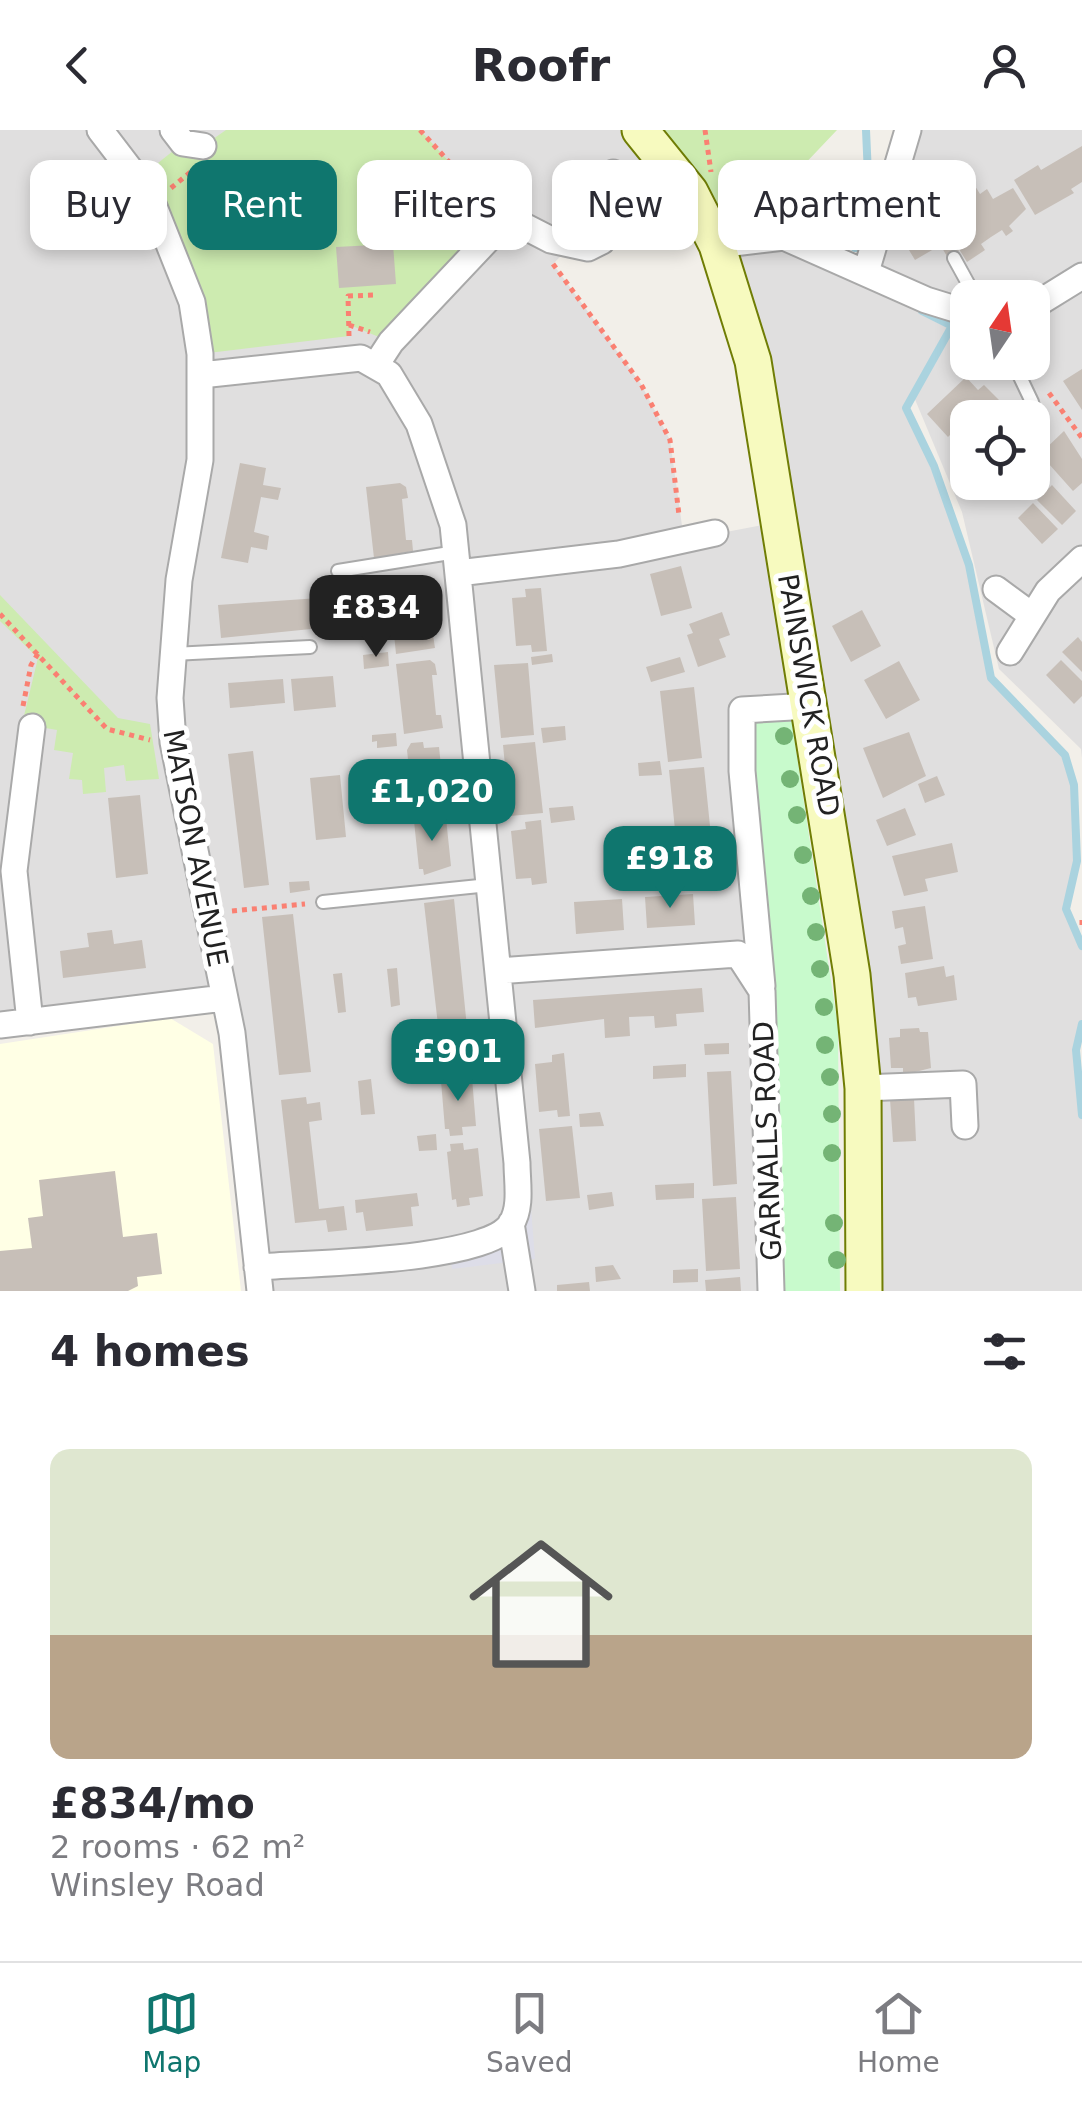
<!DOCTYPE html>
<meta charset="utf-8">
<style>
:root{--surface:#fff;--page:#f2f2f3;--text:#2b2b33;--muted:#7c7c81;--line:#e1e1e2;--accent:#0f766e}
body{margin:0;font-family:"DejaVu Sans",sans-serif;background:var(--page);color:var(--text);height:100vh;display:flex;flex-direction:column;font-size:38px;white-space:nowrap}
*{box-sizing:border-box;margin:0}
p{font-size:32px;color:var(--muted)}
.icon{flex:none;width:55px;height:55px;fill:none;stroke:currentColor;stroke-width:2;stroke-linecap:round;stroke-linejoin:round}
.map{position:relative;height:1161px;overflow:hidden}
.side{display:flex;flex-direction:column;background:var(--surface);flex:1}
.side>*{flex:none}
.hud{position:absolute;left:30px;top:30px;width:1022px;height:90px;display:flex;gap:20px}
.needle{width:65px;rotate:13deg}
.tools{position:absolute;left:950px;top:150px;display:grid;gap:20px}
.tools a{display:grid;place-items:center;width:100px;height:100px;border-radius:20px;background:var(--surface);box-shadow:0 5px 15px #0003;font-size:50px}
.price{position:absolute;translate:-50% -85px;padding:0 22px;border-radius:20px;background:var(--accent);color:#fff;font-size:32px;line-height:65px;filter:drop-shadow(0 2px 5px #0008)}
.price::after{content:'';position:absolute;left:50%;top:60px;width:30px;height:22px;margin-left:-15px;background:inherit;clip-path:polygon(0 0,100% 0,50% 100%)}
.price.current{background:#222;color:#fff}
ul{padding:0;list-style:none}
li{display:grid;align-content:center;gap:20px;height:530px;padding:0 50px}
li+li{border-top:2px solid var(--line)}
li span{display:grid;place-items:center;height:310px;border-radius:20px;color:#555}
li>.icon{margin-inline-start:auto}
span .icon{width:180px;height:180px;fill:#fffc;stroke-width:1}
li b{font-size:42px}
h2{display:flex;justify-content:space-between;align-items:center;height:120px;padding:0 50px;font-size:42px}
.pill{padding:0 35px;border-radius:20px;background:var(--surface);box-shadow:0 5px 15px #0003;font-size:35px;line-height:90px}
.pill.current{background:var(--accent);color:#fff}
header{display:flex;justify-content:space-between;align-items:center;height:130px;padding:0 50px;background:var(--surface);font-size:45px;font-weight:800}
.menu{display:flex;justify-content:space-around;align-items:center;height:140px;border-top:2px solid var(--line);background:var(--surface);font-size:28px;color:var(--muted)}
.menu a{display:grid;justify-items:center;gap:5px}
.menu .current{color:var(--accent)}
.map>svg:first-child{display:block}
</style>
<header><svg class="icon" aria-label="back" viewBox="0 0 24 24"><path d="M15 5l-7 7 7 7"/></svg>Roofr<svg class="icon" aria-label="person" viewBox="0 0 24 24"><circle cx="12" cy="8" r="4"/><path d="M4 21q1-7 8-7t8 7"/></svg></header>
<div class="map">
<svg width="1082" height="1161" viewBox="0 0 1082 1161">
<rect width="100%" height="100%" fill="#f2efe9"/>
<path fill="#e0dfdf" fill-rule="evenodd" d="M0,0H640L661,23L553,134L641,254L670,310L684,410L778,392L717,115L766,107L863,140L913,0H1082V628L1081,619L999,539L962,382L914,267L907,278L969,435L991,547L1065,625L1074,655L1077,731L1066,778L1082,816V894L1076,920L1082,985V1161H863L858,898L810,576L743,580L771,1161H260L224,869L0,895ZM968,168H1032V232H968ZM968,288H1032V352H968Z"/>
<path fill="#ffffe5" d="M170,888L213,914L241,1161H0V914Z"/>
<path fill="#cdebb0" d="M226,0H420L487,73L508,88L391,212L350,195L349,206L200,224L138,49L183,13L203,16Z
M623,0H837L799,40L784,107L734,115Z
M0,465L118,588L150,594L159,649L126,651L124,635L104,638L106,662L83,664L82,650L69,649L73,623L54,620L57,600L22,594L38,528L0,491Z"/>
<path fill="#c8facc" d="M742,580H790L838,897L840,1161H771Z"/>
<path fill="#dddde8" d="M531,1078L535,1129L452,1139L451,1132L494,1122L508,1107L520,1079Z"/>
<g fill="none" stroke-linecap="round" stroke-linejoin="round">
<path stroke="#aad3df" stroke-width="8" d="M855,118L868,45L866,0
M922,181L952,196L906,278L934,336L969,435L991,548L1065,625L1074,655L1077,731L1066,779L1082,816
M1082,894L1076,920L1082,985"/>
</g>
<path fill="#c7bfb8" d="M1082,16V52L1071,59L1074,63L1035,85L1014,50L1038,35L1041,40Z
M972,51L980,64L987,59L993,69L1013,58L1026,79L1009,96L1013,101L1006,106L1002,100L991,107L981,114L985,120L967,132L954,111L962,106L946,79L965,66L960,59Z
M829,61L841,66L837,75L848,80L843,92L831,87L828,94L805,79L812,63L825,69Z
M916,78L939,116L915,130L892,92Z
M946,100L959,121L948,128L935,106Z
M393,114L396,154L339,158L336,117Z
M1082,239V280L1063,251Z
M966,247L978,260L984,255L1000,271L982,288H968V301L963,306L956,299L948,307L927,284Z
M1064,301L1082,329V353L1073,361L1040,324Z
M240,333L266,338L263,355L281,358L278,370L261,367L254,402L269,406L267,420L251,417L248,433L221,428Z
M400,353L406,357L408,368L402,369L406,410H412L413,421L374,428L366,357Z
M1052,355L1076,381L1062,395L1037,370Z
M1033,373L1058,399L1042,414L1018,388Z
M681,436L692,478L661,486L650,444Z
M422,450L428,453L429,465L423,466L428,506L433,505L435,518L396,524L389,454Z
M541,458L547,521L532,522L531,515L516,516L512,468L526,467L525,459Z
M319,468L321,498L221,508L218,475Z
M862,480L881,516L851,532L832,496Z
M722,482L730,505L719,509L726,527L698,537L687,505L693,503L689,494Z
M1078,507L1082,512V542L1062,522Z
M388,522L389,536L364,539L363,525Z
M552,524L553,532L532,535L531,527Z
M680,527L685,542L651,552L646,537Z
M430,530L435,534L437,545H432L436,585H441L443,598L404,604L396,534Z
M1061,530L1082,551V566L1074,574L1046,545Z
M899,531L920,570L886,589L864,550Z
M528,533L534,605L501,608L494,535Z
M333,546L336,577L294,581L291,549Z
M283,549L285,573L230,578L228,553Z
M694,557L702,628L668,632L660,561Z
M565,596L566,610L543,613L541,598Z
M909,602L926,646L883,668L863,618Z
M396,603L397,616L377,618V611L372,612V605Z
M423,612L424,618L439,617L444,665L417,674L416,668H412L407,620L411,613Z
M535,612L543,683L510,686L503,615Z
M253,621L269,755L244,758L228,624Z
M660,631L662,645L639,646L638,633Z
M704,637L711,706L676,710L669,640Z
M340,645L346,707L316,710L310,648Z
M937,646L945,665L925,673L918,654Z
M140,665L148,744L116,748L108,668Z
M573,676L575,690L551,693L549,678Z
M905,678L916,705L887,716L876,690Z
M430,683L431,689L446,688L451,736L424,745L423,739H419L414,691L419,690L418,684Z
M541,690L547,753L532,755L531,748L516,749L511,701L526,699L525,692Z
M952,713L958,742L925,749L928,761L904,766L892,726Z
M309,751L310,760L290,763L289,752Z
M693,764L695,795L647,798L645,767Z
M454,769L470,927L442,930L424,773Z
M622,769L624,800L576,804L574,772Z
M925,776L933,829L901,834L898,816L906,814L903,797L895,799L892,781Z
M293,784L311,942L279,945L262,787Z
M112,800L114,814L142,810L146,838L63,848L60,821L89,817L87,803Z
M944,836L946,847L954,845L957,870L918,876L916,867L908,868L905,843Z
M397,838L400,875L391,877L387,839Z
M342,843L346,882L338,883L333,844Z
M702,858L704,882L676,884L677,896L655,898L654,886L629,887L630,906L605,908L604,889L535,898L533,870Z
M919,898L920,902H928L931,938L903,945V938H891L889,908L900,907V899Z
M729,913V924L705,925L704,914Z
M564,923L570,986L558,987L557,980L539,982L535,934L552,932V925Z
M686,934V947L653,949V936Z
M731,941L737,1054L713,1056L707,942Z
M458,942V949L472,948L476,996L462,997L463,1005L450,1006L449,999H445L441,951H445V943Z
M371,949L375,984L361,985L358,951Z
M306,967L307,974L320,972L322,990L309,992L319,1079L344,1076L347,1100L328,1102L326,1090L295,1093L281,970Z
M914,968L916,1011L893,1012L890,969Z
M600,982L604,996L580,997L579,984Z
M572,996L580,1068L546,1071L539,999Z
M436,1004L437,1020L419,1021L417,1006Z
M463,1013L464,1020L478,1018L483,1066L469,1068L470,1075L457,1077L456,1069L452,1070L447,1022L451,1021L450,1014Z
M115,1041L123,1107L157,1103L162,1144L137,1147L138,1156L128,1161H0V1121L32,1118L28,1088L43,1086L39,1050Z
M694,1053V1068L656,1070L655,1055Z
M612,1062L614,1076L589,1080L587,1065Z
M417,1063L419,1076L411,1077L413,1096L366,1101L363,1082L356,1083L355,1070Z
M736,1067L740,1139L706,1141L702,1069Z
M613,1135L621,1149L596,1152L595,1137Z
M698,1139V1152L673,1153V1140Z
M740,1147L741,1161H706L705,1150Z
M589,1152L590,1161H557V1155Z"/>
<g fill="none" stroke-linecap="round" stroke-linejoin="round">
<defs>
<path id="lane" d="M954,128L976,168
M1013,232L1032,272L1040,302
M338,441L456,422
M173,524L310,517
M323,772L489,755"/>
<path id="street" d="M100,0L149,64L192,172L200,224V330L179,450L170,568L173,612L232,903L260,1161
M173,0L183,13L203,16
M508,88L551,110L588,118L602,111L624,73L613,43
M717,115L784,107L926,170L968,183
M866,142L908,0
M1032,177L1082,146
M376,235L391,212L508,88L487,73
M201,245L361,228L389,244L419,294L453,395L517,1033C517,1052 522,1077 511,1094C486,1132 307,1133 257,1137
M458,443L619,424L715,403
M996,459L1030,484
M1010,522L1048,461L1082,429
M498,841L738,824L762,861L771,1161
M762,856L742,641V580L810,576
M30,892L14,741L32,597
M0,895L224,868
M863,958L963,954L965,996
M511,1093L522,1161"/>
<path id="secondary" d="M640,0L690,62L717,115L753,231L852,845L863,958L864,1161"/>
</defs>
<use href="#lane" stroke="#a9a9a9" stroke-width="16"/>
<use href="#street" stroke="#a9a9a9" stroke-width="29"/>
<use href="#secondary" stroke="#707d05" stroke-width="39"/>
<path stroke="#fa8072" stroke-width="5" stroke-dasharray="5 5" stroke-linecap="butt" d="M420,0L471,56
M705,0L711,42
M171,58L193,40
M553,134L641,254L670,310L679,385
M349,195L370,202
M349,206L348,166L376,165
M1049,263L1082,308
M0,484L107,599L150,610
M23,576L31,535L39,522
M232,781L305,774
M1082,790V799"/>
<use href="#lane" stroke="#fff" stroke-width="12"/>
<use href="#street" stroke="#fff" stroke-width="25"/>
<use href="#secondary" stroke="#f7fabf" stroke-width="35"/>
</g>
<g fill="#74b475">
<circle cx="784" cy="606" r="9"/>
<circle cx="790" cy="649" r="9"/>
<circle cx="797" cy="685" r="9"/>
<circle cx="803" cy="725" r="9"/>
<circle cx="811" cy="766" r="9"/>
<circle cx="816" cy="802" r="9"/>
<circle cx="820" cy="839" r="9"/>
<circle cx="824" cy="877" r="9"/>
<circle cx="825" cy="915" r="9"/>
<circle cx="830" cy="947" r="9"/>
<circle cx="832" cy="984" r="9"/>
<circle cx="832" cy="1023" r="9"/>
<circle cx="834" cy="1093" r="9"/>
<circle cx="837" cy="1130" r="9"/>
</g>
<g text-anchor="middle" stroke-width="10" stroke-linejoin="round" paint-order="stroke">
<g font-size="28" fill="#222" stroke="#fff">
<text transform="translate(809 565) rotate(80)" y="10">PAINSWICK ROAD</text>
<text transform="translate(196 718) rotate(79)" y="10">MATSON AVENUE</text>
<text transform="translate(767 1011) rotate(-92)" y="10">GARNALLS ROAD</text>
</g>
</g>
</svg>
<div class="tools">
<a><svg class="needle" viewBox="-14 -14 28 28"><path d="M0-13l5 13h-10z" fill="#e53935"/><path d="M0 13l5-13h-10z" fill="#7c7c81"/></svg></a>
<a><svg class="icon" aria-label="locate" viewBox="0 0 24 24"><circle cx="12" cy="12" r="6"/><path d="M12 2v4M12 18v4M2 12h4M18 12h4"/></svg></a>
</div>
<b class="price current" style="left:376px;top:530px">£834</b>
<b class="price" style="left:432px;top:714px">£1,020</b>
<b class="price" style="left:670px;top:781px">£918</b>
<b class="price" style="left:458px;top:974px">£901</b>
<div class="hud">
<a class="pill">Buy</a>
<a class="pill current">Rent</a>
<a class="pill">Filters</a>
<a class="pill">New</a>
<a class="pill">Apartment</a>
</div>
</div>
<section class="side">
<h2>4 homes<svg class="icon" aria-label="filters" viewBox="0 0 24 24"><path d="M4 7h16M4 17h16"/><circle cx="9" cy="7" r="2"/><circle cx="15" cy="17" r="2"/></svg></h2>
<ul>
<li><span style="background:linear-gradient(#dfe7d0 60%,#b9a48a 0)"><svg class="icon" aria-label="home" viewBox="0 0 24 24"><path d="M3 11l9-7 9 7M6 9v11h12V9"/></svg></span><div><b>£834/mo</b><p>2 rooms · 62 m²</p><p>Winsley Road</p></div></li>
</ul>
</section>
<nav class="menu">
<a class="current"><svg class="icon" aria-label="map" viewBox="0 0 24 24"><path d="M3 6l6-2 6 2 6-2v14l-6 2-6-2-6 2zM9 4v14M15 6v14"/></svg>Map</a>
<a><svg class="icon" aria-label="saved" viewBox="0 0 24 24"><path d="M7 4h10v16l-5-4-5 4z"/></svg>Saved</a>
<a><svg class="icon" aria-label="home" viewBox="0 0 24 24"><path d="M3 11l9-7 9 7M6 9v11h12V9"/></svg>Home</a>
</nav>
